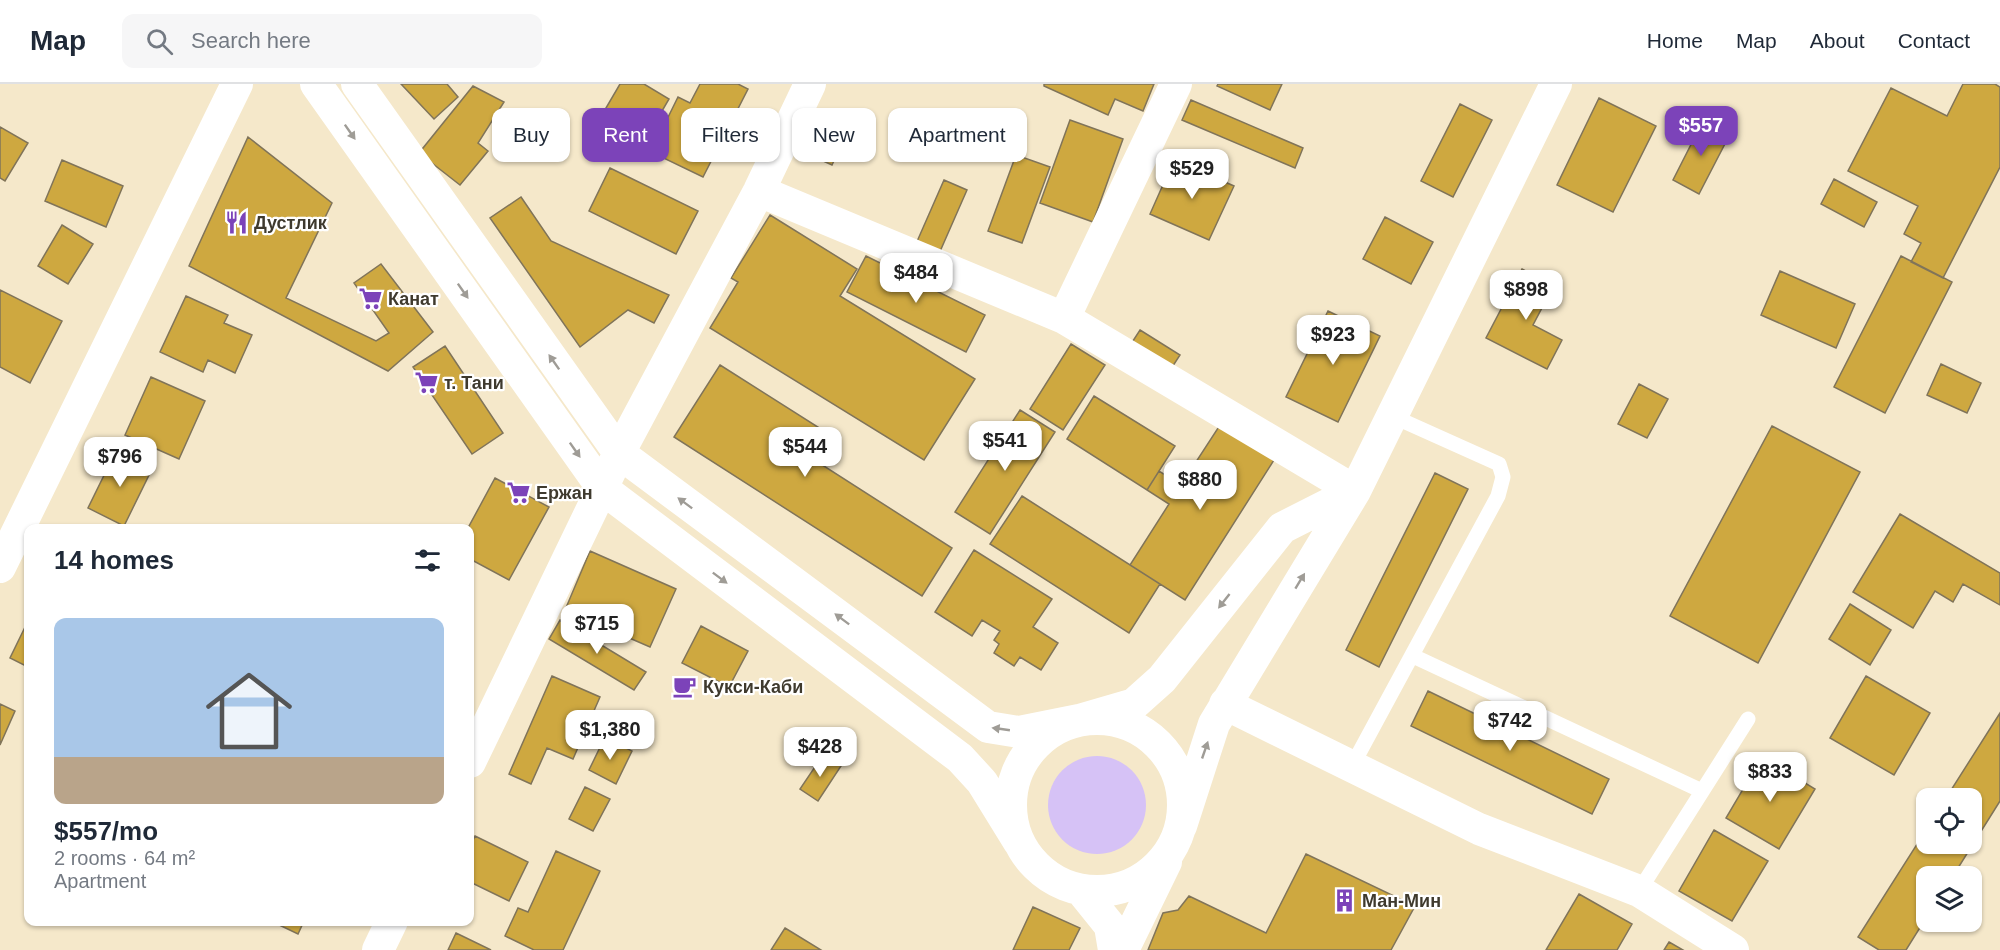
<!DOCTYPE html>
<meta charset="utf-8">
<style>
:root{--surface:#fff;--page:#f6f6f7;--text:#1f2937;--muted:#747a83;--line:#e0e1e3;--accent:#7c43b9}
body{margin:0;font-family:Helvetica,sans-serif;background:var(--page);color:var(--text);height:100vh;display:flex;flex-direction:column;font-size:22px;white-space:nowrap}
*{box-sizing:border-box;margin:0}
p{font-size:20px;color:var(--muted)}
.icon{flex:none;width:33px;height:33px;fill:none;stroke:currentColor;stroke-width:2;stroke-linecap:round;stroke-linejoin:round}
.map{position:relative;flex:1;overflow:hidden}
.sheet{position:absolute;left:24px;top:440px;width:450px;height:402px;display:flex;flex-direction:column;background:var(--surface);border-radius:12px;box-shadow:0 2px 4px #0004}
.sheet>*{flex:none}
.guide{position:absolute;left:492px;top:24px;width:570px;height:54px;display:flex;gap:12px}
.fabs{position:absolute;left:1916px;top:704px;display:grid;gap:12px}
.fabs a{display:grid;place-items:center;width:66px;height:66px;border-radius:12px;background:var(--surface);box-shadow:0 2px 4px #0004;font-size:30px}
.price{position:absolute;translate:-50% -51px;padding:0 14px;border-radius:12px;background:#fff;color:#222;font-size:20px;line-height:39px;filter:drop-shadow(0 2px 3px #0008)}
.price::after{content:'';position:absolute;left:50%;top:36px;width:18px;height:14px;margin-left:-9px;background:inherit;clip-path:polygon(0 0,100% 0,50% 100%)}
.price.current{background:var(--accent);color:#fff}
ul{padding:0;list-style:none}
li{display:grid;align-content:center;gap:12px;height:318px;padding:0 30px}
li span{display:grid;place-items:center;height:186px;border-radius:12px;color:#555}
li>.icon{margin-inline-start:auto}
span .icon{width:108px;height:108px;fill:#fffc;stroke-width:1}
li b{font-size:26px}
h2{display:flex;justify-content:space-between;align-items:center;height:72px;padding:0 30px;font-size:26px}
.pill{padding:0 21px;border-radius:12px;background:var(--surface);box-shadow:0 2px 4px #0004;font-size:21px;line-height:54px}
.pill.current{background:var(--accent);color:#fff}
header{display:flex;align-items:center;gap:36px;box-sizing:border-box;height:84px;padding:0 30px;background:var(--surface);border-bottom:2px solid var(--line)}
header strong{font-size:28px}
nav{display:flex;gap:33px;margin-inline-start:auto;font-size:21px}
.search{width:420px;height:54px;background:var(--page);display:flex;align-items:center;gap:15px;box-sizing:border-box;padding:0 21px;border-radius:12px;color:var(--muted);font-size:22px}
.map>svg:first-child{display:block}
</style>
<header>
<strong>Map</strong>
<div class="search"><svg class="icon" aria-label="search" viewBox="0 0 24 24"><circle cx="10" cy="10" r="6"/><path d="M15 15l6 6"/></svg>Search here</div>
<nav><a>Home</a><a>Map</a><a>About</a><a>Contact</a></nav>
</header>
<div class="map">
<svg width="2000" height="866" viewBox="0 0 2000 866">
<rect width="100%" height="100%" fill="#f5e8ca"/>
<path fill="#d6c2f6" d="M1048 721a49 49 0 1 1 98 0a49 49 0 1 1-98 0Z"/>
<path fill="#cea840" stroke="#807459" stroke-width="1.5" d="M401,0H447L458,13L434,35Z
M620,0H644L669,15L640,65L596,41Z
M700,0H738L748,5L703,93L651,68L678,13L690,19Z
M1044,0H1154L1143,27L1115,15L1108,31L1044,2Z
M1218,0H1282L1270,26L1217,2Z
M1963,0H1995L2000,3V83L1943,194L1911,178L1921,159L1904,150L1918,122L1848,87L1891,4L1947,32Z
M473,2L504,18L478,59L488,67L460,101L419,69Z
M1599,14L1656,42L1613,128L1557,101Z
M1191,16L1303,64L1295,84L1182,36Z
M1460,20L1492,36L1453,113L1421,97Z
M825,31L850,42L832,81L808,70Z
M1070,36L1123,55L1093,138L1040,119Z
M1703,37L1730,50L1699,110L1673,96Z
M0,43L28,59L5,97L0,94Z
M248,53L332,119L286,214L376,257L389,249L354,199L381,180L433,248L388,287L189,182Z
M1016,71L1050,83L1022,159L988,147Z
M62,76L123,102L106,143L45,117Z
M1174,76L1234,102L1209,156L1150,130Z
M610,84L698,127L676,170L589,127Z
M1834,95L1877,118L1864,143L1821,120Z
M944,96L967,106L938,172L915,162Z
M521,113L551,157L669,211L654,239L628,226L580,263L490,134Z
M770,131L857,185L840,212L975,295L924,376L710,244L738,198L731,194Z
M1385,133L1433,158L1411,200L1363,175Z
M62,141L93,160L68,200L38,182Z
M866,172L985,231L966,268L847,208Z
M1901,172L1952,198L1885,329L1834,303Z
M1522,185L1554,201L1533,241L1562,256L1547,285L1486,254Z
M1780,187L1855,220L1836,264L1761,231Z
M0,206L62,237L30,299L0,283Z
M186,212L228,231L224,239L252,251L235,289L208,276L203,288L160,268Z
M1328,227L1380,252L1338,338L1286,313Z
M1140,246L1180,271L1169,288L1129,263Z
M1071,260L1105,281L1063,346L1030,325Z
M445,262L503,349L472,370L413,283Z
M1941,280L1981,299L1967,329L1927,311Z
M720,281L832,352L816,377L952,464L922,512L674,353Z
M151,293L205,317L179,375L125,351Z
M1639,300L1668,315L1647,354L1618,340Z
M1094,312L1175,362L1147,406L1067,355Z
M1020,326L1055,348L990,450L955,428Z
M1220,341L1274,376L1185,516L1130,481L1169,420L1147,406L1159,387L1181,401Z
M1772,342L1860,388L1758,579L1670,532Z
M116,367L152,385L124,442L88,424Z
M1435,389L1468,405L1379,583L1346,566Z
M495,394L549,423L509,496L470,475L468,444Z
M1022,412L1160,500L1129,549L990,460Z
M1900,430L2000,489V521L1963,500L1953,518L1935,507L1913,544L1853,508Z
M974,466L1052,515L1033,543L1058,559L1041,586L1020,573L1014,582L994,569L999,560L994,556L1000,547L982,536L972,552L935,528Z
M590,467L676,505L650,563L565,526Z
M1850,520L1891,546L1870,581L1829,555Z
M560,536L646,588L634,606L549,555Z
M28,537V583L10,574Z
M701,542L748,567L729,603L682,579Z
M552,592L600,613L573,675L547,664L531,700L509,690Z
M1866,592L1930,629L1894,691L1830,654Z
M1428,607L1609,695L1592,730L1411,642Z
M0,620L15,627L0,661Z
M2000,629V717L1953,792H1926V834L1906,866H1879L1858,853L1926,746V759H1971V714H1946Z
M605,653L632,667L616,700L589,686Z
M823,671L841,682L818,717L800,705Z
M1762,673L1815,705L1779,765L1726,734Z
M585,703L610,715L593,747L569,735Z
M1714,746L1768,777L1732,837L1679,807Z
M475,752L528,778L509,817L470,798V763Z
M556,767L600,787L563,866H534L505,852L518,824L528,828Z
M1306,770L1415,822L1391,866H1148L1163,829L1178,826L1189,812L1266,849Z
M1579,810L1632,840L1617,866H1546Z
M1033,823L1080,844L1069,866H1013Z
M271,837H304L298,850Z
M785,844L821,866H771Z
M456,849L491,866H448Z
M1669,858L1683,866H1664Z"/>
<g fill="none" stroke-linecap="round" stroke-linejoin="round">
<path stroke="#fff" stroke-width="15" d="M1413,572L1702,707
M1352,682L1498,412L1503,393L1499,380L1392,332
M1639,807L1748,635"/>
<path stroke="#fff" stroke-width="32" d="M316,0L603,405L960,674L982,698L1019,758
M357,0L619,369L988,643L1019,648L1079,636L1134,620L1162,595L1282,444L1355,407L1214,640L1181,742
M759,107L1064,234L1355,407L1556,0
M1064,234L1176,0
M0,483L237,0
M1225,620L1479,745L1639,807L1733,866
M1011 721a86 86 0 1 1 172 0a86 86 0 1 1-172 0Z
M470,678L619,369L759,107L810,0
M1081,806L1110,842L1114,866
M378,866L392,837
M1123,866L1166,778"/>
</g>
<defs><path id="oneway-solid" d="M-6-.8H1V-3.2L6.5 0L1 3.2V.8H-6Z" transform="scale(1.5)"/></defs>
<g fill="#9f9c96">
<use href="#oneway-solid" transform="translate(350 48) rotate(55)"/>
<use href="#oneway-solid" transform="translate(463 207) rotate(55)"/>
<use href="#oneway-solid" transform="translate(554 278) rotate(-125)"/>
<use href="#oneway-solid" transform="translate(575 366) rotate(55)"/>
<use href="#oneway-solid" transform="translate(685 419) rotate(-143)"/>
<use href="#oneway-solid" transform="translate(720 494) rotate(37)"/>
<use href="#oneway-solid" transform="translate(1300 497) rotate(-59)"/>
<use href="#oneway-solid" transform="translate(1224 517) rotate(128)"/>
<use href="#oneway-solid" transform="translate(842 535) rotate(-143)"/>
<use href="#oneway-solid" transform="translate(1001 645) rotate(-172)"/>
<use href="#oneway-solid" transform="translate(1205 666) rotate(-71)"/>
</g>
<defs>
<symbol id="restaurant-bare" viewBox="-9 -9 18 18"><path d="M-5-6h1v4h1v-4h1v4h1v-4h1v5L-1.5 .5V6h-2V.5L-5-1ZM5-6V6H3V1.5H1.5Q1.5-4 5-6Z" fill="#7c43b9" stroke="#fff" stroke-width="2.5" paint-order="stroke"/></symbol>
<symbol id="supermarket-bare" viewBox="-9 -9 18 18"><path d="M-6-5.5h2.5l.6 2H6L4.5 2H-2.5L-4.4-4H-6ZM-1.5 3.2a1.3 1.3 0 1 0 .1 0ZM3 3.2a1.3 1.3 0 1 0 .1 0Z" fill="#7c43b9" stroke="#fff" stroke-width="2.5" paint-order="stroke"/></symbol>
<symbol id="cafe-bare" viewBox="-9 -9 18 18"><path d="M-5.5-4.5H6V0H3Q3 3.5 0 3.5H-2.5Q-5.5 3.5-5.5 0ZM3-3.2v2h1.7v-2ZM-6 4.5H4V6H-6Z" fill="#7c43b9" stroke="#fff" stroke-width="2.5" paint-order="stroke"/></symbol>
<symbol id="building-bare" viewBox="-9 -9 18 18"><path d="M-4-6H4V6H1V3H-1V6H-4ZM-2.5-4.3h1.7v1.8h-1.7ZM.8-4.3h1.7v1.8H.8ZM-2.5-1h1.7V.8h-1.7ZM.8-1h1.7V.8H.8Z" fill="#7c43b9" stroke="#fff" stroke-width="2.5" paint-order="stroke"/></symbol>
</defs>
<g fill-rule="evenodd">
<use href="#restaurant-bare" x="220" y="122" width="33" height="33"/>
<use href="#supermarket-bare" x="354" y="198" width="33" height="33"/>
<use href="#supermarket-bare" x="410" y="282" width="33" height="33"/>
<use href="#supermarket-bare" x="502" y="392" width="33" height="33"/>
<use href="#cafe-bare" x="668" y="586" width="33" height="33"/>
<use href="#building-bare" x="1328" y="800" width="33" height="33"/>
</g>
<g text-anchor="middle" stroke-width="4.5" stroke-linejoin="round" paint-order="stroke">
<g font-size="18" font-weight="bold" fill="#3f3a2e" stroke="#fff" text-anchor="start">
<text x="254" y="145">Дустлик</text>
<text x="388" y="221">Канат</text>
<text x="444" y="305">т. Тани</text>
<text x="536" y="415">Ержан</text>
<text x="703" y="609">Кукси-Каби</text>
<text x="1362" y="823">Ман-Мин</text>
</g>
</g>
</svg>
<div class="fabs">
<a><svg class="icon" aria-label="locate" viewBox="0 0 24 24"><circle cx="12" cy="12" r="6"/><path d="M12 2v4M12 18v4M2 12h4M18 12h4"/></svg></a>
<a><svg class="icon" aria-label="layers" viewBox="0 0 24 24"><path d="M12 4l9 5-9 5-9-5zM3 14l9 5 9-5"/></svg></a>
</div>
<b class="price current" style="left:1701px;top:73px">$557</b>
<b class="price" style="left:1192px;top:116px">$529</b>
<b class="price" style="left:916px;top:220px">$484</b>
<b class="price" style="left:1526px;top:237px">$898</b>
<b class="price" style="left:1333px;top:282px">$923</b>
<b class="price" style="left:1005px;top:388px">$541</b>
<b class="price" style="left:805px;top:394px">$544</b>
<b class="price" style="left:120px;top:404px">$796</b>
<b class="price" style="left:1200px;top:427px">$880</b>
<b class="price" style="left:597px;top:571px">$715</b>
<b class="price" style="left:1510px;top:668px">$742</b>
<b class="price" style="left:610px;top:677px">$1,380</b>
<b class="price" style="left:820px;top:694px">$428</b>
<b class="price" style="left:1770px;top:719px">$833</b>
<div class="guide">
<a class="pill">Buy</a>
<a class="pill current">Rent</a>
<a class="pill">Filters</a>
<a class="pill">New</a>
<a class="pill">Apartment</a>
</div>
<section class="sheet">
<h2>14 homes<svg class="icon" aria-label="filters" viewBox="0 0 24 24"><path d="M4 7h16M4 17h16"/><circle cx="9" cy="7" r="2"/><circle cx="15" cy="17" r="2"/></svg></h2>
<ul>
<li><span style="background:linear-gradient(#a9c7e8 75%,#b9a48a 0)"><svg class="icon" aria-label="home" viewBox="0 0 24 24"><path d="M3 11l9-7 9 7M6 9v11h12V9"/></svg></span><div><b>$557/mo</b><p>2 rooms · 64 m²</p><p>Apartment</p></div></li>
</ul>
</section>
</div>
